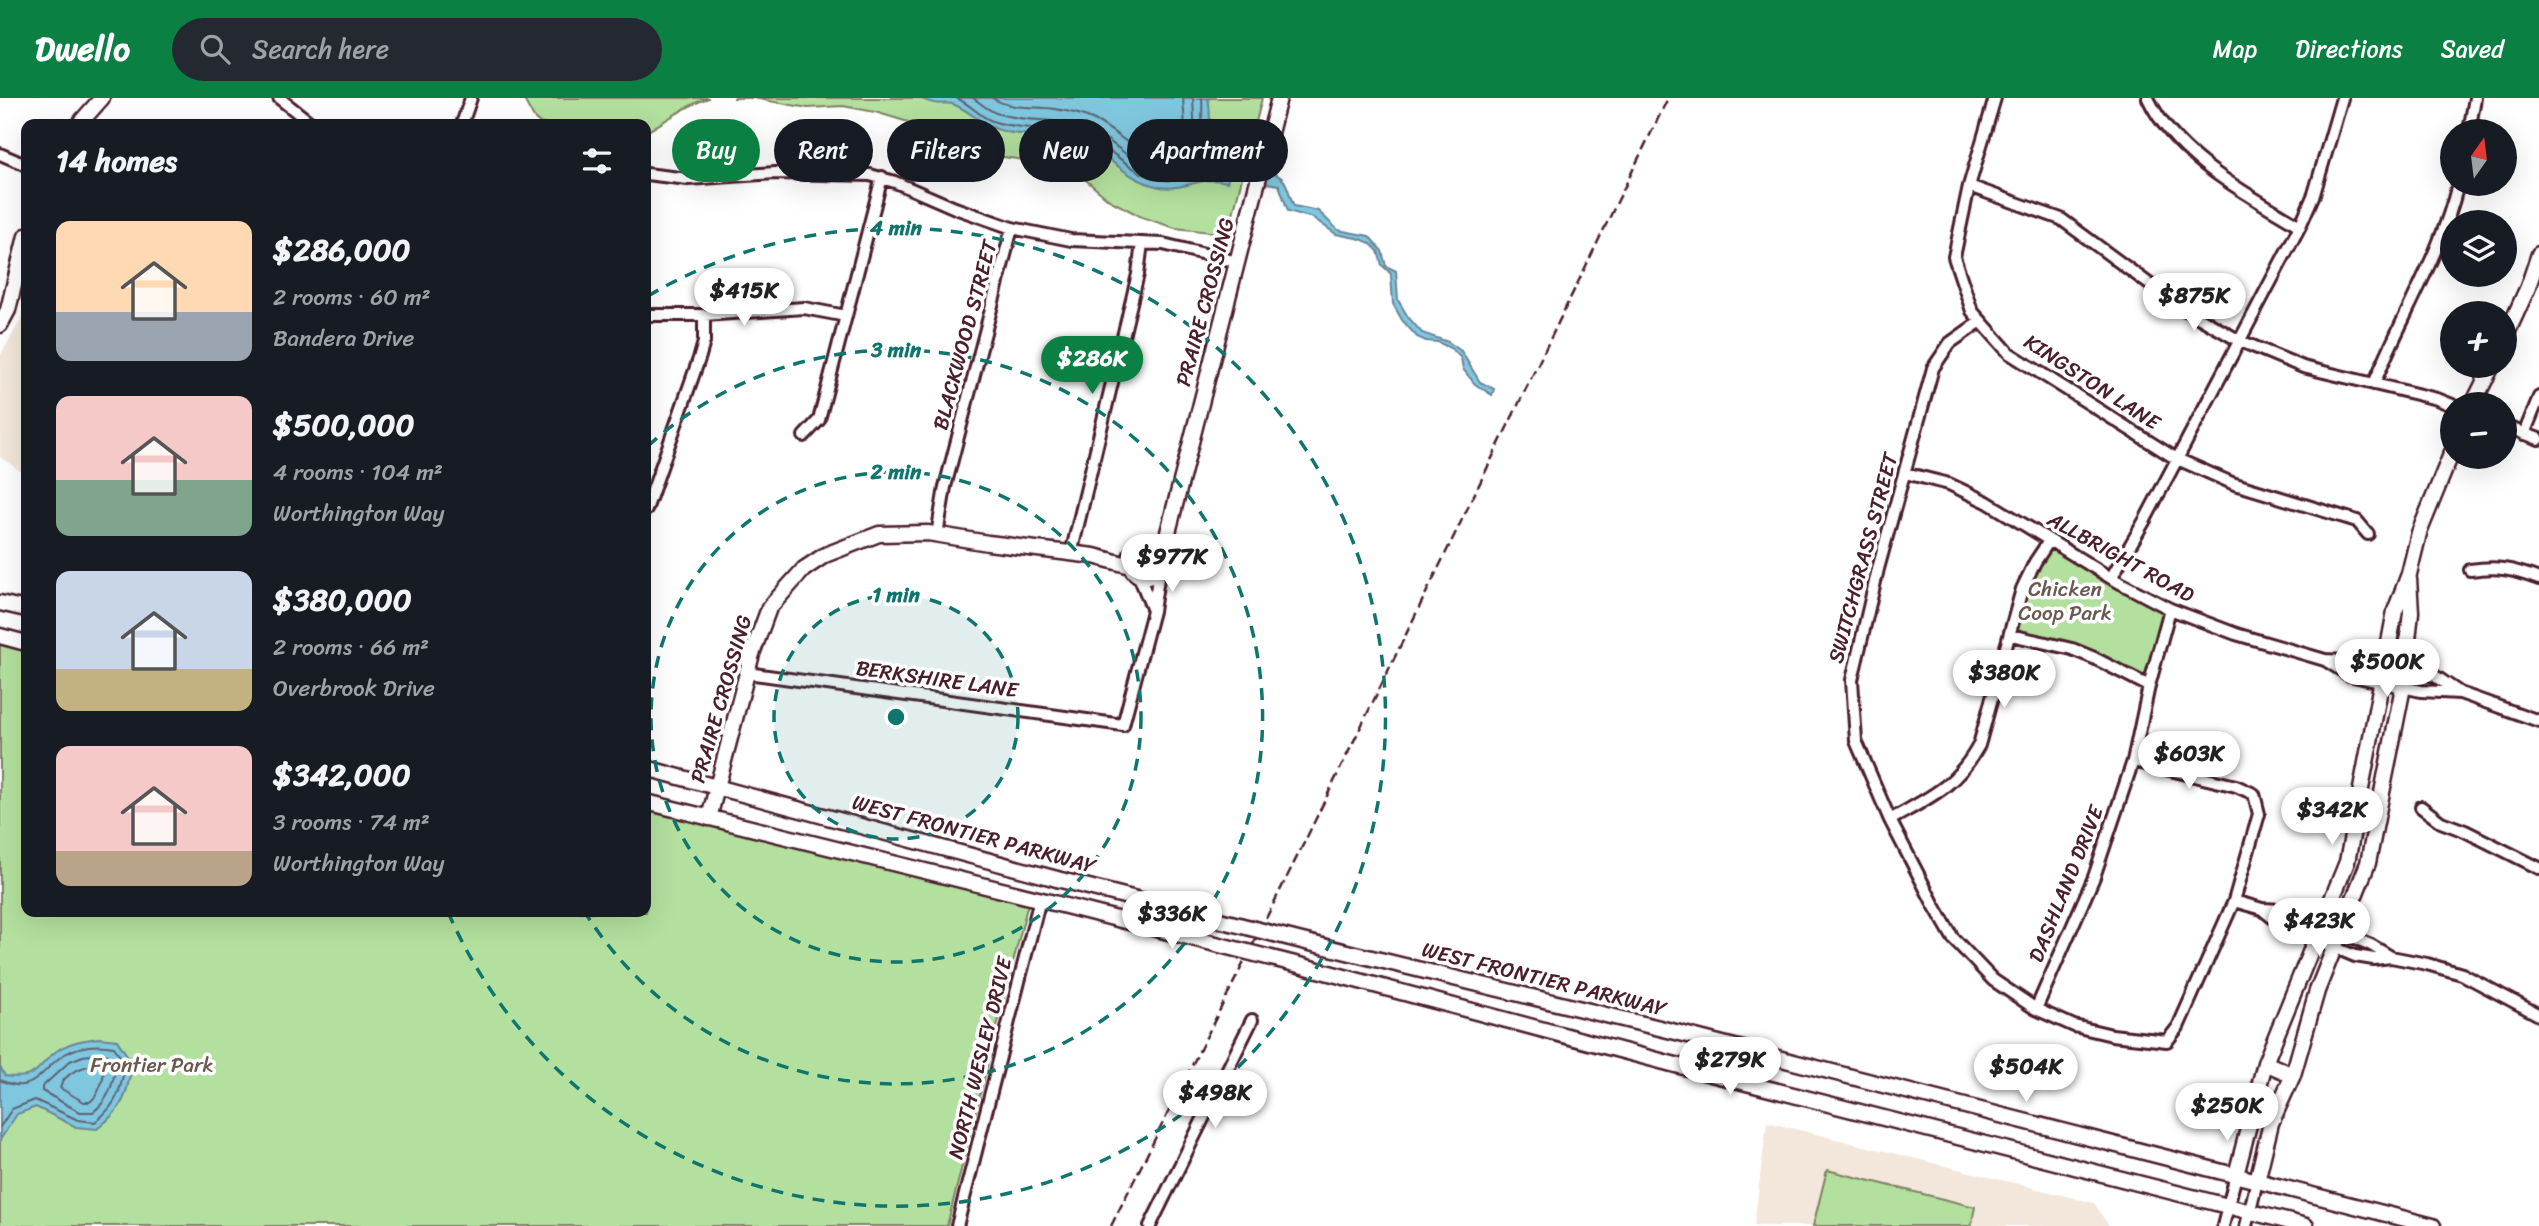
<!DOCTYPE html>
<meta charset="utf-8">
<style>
:root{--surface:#171b24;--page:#242831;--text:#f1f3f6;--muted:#9ea1a6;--accent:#0b8043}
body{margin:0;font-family:Sriracha,sans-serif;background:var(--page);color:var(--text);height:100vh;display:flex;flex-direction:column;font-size:26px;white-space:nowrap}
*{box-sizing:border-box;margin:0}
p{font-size:23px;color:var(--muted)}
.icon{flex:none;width:38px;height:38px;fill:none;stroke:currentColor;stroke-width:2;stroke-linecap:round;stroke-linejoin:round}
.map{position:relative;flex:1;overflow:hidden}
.drawer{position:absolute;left:21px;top:21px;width:630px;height:798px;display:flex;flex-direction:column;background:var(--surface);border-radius:14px;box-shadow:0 7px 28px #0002}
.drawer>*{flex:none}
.hud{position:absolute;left:672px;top:21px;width:665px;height:63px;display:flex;gap:14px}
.needle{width:46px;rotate:14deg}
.fabs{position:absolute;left:2440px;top:21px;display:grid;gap:14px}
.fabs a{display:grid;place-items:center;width:77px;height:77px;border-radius:50%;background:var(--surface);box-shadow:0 7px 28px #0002;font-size:35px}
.price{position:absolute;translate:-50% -60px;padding:0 16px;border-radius:24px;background:#fff;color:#222;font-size:23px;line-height:46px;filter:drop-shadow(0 2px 4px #0008)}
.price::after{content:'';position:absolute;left:50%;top:42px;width:21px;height:16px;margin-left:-10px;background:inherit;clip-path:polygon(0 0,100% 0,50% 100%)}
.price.current{background:var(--accent);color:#fff}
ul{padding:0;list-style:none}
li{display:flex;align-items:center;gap:21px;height:175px;padding:0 35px}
li span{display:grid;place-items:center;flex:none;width:196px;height:140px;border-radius:14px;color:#555}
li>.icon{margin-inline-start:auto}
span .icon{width:84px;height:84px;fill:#fffc;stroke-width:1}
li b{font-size:30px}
h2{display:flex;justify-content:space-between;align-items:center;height:84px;padding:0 35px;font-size:30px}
.chip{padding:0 24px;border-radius:32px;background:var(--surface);box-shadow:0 7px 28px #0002;font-size:24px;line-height:63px}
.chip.current{background:var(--accent);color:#fff}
header{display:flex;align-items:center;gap:42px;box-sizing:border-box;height:98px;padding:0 35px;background:var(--accent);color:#fff}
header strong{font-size:33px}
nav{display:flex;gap:38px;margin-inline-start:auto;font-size:24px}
.search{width:490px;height:63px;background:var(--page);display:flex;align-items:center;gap:18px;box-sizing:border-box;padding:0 24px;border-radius:38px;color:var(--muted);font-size:26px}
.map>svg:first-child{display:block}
</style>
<header>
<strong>Dwello</strong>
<div class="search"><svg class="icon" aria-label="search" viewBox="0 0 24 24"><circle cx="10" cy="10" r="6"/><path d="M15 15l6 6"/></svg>Search here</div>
<nav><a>Map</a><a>Directions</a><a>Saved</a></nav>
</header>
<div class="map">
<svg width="2539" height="1128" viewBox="0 0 2539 1128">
<rect width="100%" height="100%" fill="#fff"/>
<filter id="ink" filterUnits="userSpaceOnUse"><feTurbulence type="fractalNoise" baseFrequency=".0143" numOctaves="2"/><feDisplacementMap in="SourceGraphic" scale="14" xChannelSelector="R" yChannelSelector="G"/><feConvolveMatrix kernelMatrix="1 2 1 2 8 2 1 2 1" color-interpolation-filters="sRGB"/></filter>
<g filter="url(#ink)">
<path fill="#f2e7da" d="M26,205V377L0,359V258L22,220Z
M1767,1024L2094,1105L2109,1128H1754Z"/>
<path fill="#b3e09e" stroke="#7e8064" stroke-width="2" d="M523,0H709C688,6 666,23 646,34V26H541L534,20Z
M733,0H1262L1228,136L1175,130L1142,119L1109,102L1079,76L1053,66L989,57L935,32L875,14L843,8L808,10L753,0Z
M2049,443L2170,511L2149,588L2094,560L2011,537L2022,491Z
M0,543L26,549V814H646V705L1029,801L947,1128H0Z
M1827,1072L1975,1109L1971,1128H1813Z"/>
<path fill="#7fc7df" stroke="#6a8497" stroke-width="2" d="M919,0H1208C1215,31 1197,43 1233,62L1227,84C1200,77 1185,93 1160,89C1125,82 1110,56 1081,45C1057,36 1032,39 1007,34C983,29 975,16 955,7C948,4 941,7 934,5C929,4 924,2 919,0Z
M1268,73C1291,81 1285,89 1294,108L1318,113L1338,132L1369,138L1382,153L1386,168L1396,173L1398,202L1408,219L1422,235L1448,244L1461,253L1480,284L1494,291L1492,297L1475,286L1463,271L1461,260L1452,251L1438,244L1426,243L1417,239L1402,222L1393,206L1391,176L1382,167L1378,153L1370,145L1361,141L1336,136L1313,120L1288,113L1279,87L1265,85Z
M99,940L117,942L132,965C127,998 124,1010 97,1031L76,1029L36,1009L17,1016L0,1042V969L5,978C42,983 35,966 61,950C73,943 86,942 99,940Z"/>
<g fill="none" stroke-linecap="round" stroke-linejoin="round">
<path stroke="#5f6273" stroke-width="2" d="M956,0C969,5 979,18 992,23C1021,33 1053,28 1082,38C1116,49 1137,87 1177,82C1185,81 1194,76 1202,74C1210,73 1216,75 1223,72L1224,65C1195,48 1204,29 1202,0
M973,0C980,5 988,12 996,15C1025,25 1057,19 1087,30C1114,41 1131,68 1161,73C1175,75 1191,70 1203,64L1195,42L1193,0
M992,0C1011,12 1034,8 1055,11C1067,13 1081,16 1092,21C1119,32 1157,80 1187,57L1183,0
M99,956L109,957L116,968C113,987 108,1003 93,1014H80L42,993V989L70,963L83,958Z
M99,966L105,969C103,981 100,996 90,1004H84L60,990C64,974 84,968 99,966Z
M0,982C36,999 41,970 65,956C80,947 98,946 114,949L125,966C121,992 117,1007 95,1024L78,1022L35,1002L12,1011L0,1029"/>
<defs>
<path id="minor" d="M279,0L312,26
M1995,0L1969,88L1954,159L1972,213L2009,255L2175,360L2232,385L2357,423L2368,436
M2148,0C2176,60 2246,95 2300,128
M462,26L471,0
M2469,33L2475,0
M0,56L26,67
M646,76L688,81L775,75L870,77L895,84L955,110L1012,130L1071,142L1163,146L1238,164
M1969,88L2061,121L2179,208L2238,242L2303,269L2437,301L2452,307
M646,217H704L804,210L846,218
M1981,223L1950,245L1933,270L1878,471L1852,582L1856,643L1890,722L1934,807L1953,840L1993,882L2036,911L2074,928L2112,937L2167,943L2178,929L2234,803L2259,716L2254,696L2236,688L2133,663
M2374,286C2401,219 2441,156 2458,86
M2504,328L2539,341
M2524,336L2539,299
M804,338L819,322L882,79
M1905,375L1949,386L1987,404L2111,480L2170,511L2236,536L2325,562L2366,564L2435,578L2460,595L2539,623
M646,412L700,258L704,244V217
M937,437L945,389L1012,130
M1071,456L1138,176L1142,145
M2470,472C2499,468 2512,471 2539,481
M1139,478L1152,510
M2111,480L2145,422L2300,128L2314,96L2342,0
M2011,537L2072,551L2094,560L2149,588
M2325,562L2349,577L2421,593L2460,595
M747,575L1123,627L1153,513L1159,474
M2421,709L2441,724L2465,733L2539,770
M1890,722C1930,699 1956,689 1979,647L2022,491L2035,464L2049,443
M2234,803L2262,811L2284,812L2310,821L2371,847L2391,859
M2262,811L2283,828L2355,858L2374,861L2391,859L2427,866L2462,876L2539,917
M2036,911L2094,779L2133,663L2149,588L2170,511
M957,1128L1040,801
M1150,1128L1252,922
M2223,1128L2236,1077
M2246,1128L2257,1083"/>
<path id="tertiary" d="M79,26L102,0
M0,227L8,212L26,138
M2504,242L2528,189L2539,156
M2473,306L2492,268
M1130 463a16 16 0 1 1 32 0a16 16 0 1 1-32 0Z
M1162,458L1279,0
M0,505L26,511
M0,538L26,545
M646,670L1057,781
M646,704L1050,804
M709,720L752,556L769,510L804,471L825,457L879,436L928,435L988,445L1094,458L1131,468
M1310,845L1680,935L2433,1128
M1303,868L1672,966L2306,1128
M2265,965L2293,977
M2236,1077L2265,965L2347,764L2395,513L2409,476L2419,435L2452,354
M2257,1083L2271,1025L2293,977L2317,893L2368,765L2403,589L2411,514L2409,481"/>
</defs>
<use href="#minor" stroke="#4a1f2b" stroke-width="16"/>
<use href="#tertiary" stroke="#4a1f2b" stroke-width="19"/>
<use href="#minor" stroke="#fff" stroke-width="10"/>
<use href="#tertiary" stroke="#fff" stroke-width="14"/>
<path stroke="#4a1f2b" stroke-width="2.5" stroke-dasharray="10 5" stroke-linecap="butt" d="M1111,1128L1304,745L1668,0"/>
<defs>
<path id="tertiary-bridge" d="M1057,781L1310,845
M1050,804L1303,868"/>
</defs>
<use href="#tertiary-bridge" stroke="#4a1f2b" stroke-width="19" stroke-linecap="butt"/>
<use href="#tertiary-bridge" stroke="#fff" stroke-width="14"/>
</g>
</g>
<circle cx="896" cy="619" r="122" fill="#0f766e" fill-opacity=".12"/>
<g fill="none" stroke="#0f766e" stroke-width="3.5" stroke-dasharray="12 9">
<circle cx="896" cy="619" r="122"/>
<circle cx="896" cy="619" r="245"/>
<path d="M648 348A367 367 0 1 1 586 816"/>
<path d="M648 198A489 489 0 1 1 448 814"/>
</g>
<g text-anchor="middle" stroke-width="7" stroke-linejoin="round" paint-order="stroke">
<g font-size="21" fill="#4a1f2b" stroke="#fff">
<text transform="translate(1205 204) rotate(-75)" y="7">PRAIRE CROSSING</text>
<text transform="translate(965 237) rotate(-75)" y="7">BLACKWOOD STREET</text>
<text transform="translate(2092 284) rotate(33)" y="7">KINGSTON LANE</text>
<text transform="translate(2121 459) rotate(29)" y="7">ALLBRIGHT ROAD</text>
<text transform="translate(1863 460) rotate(-75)" y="7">SWITCHGRASS STREET</text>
<text transform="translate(937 581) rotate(8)" y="7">BERKSHIRE LANE</text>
<text transform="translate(721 601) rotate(-74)" y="7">PRAIRE CROSSING</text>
<text transform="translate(974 736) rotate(15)" y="7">WEST FRONTIER PARKWAY</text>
<text transform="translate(2066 786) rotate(-68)" y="7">DASHLAND DRIVE</text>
<text transform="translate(1544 881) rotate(14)" y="7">WEST FRONTIER PARKWAY</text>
<text transform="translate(980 960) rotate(-76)" y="7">NORTH WESLEY DRIVE</text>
</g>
<g font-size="21" fill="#6a594e" stroke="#fff">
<text x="2065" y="498">Chicken<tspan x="2065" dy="24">Coop Park</tspan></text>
<text x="152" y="974">Frontier Park</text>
</g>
</g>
<circle cx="896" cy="619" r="10" fill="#0f766e" stroke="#fff" stroke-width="3.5"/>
<g font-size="21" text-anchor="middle" font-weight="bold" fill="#0f766e" stroke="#fff" stroke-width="7" stroke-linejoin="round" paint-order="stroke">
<text x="896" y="137">4 min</text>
<text x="896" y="259">3 min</text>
<text x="896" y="381">2 min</text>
<text x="896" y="504">1 min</text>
</g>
</svg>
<div class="fabs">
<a><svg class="needle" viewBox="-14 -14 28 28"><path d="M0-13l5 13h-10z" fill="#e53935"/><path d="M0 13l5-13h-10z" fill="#9ea1a6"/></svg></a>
<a><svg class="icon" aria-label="layers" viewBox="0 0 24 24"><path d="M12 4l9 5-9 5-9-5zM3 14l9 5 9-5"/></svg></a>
<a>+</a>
<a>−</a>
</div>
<b class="price" style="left:744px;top:230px">$415K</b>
<b class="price" style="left:2194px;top:235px">$875K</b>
<b class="price current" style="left:1092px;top:298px">$286K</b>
<b class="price" style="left:1172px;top:496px">$977K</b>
<b class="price" style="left:2387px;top:601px">$500K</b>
<b class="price" style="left:2004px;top:612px">$380K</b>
<b class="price" style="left:2189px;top:693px">$603K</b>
<b class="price" style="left:2332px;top:749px">$342K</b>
<b class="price" style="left:1172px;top:853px">$336K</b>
<b class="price" style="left:2319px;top:860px">$423K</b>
<b class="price" style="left:1730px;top:999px">$279K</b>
<b class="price" style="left:2026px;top:1006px">$504K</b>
<b class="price" style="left:1215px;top:1032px">$498K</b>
<b class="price" style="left:2227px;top:1045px">$250K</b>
<div class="hud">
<a class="chip current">Buy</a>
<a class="chip">Rent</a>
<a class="chip">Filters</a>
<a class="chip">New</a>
<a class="chip">Apartment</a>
</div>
<section class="drawer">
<h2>14 homes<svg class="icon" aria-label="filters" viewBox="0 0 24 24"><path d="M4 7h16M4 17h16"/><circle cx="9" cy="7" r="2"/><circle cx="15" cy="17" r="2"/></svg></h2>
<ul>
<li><span style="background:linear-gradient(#ffd9b3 65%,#9aa5b1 0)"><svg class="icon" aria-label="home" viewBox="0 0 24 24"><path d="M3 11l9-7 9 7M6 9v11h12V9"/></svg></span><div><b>$286,000</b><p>2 rooms · 60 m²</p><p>Bandera Drive</p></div></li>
<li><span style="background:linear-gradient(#f6c9c9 60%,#7fa58c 0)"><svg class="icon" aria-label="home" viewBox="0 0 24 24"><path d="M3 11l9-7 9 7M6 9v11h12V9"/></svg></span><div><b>$500,000</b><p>4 rooms · 104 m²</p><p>Worthington Way</p></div></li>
<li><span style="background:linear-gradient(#c9d6e8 70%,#c2b280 0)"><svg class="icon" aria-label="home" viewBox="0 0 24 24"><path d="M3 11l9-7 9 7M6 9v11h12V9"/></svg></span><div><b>$380,000</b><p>2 rooms · 66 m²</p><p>Overbrook Drive</p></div></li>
<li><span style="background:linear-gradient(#f6c9c9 75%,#b9a48a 0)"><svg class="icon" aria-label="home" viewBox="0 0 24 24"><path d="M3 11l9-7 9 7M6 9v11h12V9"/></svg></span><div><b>$342,000</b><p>3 rooms · 74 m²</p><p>Worthington Way</p></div></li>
</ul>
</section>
</div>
